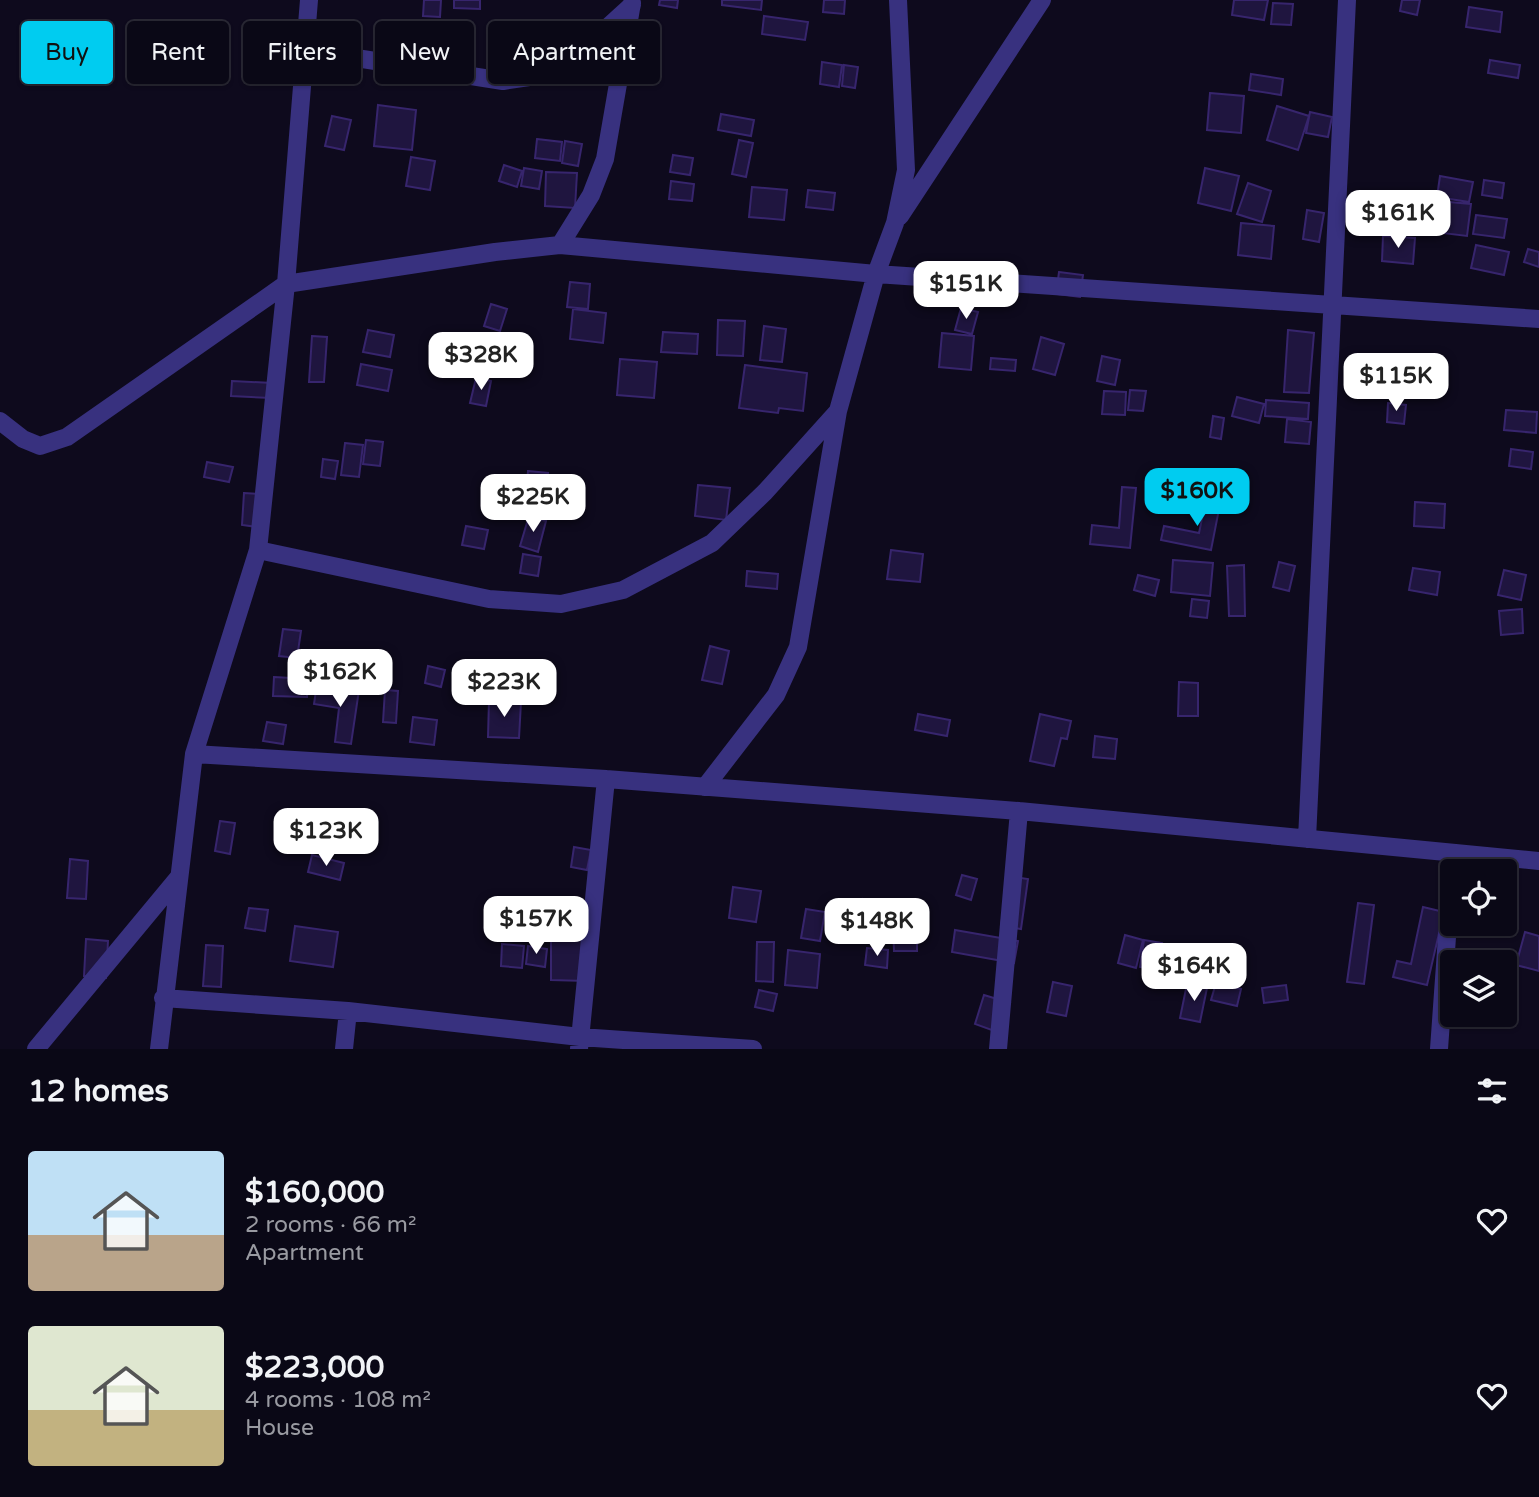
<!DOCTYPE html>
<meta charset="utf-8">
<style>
:root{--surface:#0a0816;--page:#181623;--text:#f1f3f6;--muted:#999aa1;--line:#2a2935;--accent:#00ccf0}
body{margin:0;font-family:"Varela Round",sans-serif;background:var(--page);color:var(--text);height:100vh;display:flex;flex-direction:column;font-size:26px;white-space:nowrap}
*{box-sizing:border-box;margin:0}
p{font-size:23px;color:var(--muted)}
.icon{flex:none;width:38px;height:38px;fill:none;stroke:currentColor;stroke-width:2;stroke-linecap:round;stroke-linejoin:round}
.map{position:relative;height:1049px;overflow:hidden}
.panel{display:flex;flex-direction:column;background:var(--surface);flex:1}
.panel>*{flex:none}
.banner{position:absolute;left:21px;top:21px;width:700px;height:63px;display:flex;gap:14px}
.buttons{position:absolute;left:1440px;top:859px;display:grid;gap:14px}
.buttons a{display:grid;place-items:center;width:77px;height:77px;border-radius:7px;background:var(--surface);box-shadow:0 2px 5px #0004,0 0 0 2px var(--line);font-size:35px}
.price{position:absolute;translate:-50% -60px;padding:0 16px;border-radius:14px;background:#fff;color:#222;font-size:23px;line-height:46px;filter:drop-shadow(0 2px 4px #0008)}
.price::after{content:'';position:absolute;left:50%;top:42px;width:21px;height:16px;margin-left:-10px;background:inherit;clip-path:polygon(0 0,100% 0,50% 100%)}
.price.selected{background:var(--accent);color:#111}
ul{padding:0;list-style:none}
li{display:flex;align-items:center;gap:21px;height:175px;padding:0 28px}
li span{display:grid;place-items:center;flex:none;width:196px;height:140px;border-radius:7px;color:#555}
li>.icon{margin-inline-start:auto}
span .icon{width:84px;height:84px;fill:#fffc;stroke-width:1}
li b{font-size:30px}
h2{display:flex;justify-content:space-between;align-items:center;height:84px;padding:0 28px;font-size:30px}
.tag{padding:0 24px;border-radius:7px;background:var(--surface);box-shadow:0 2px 5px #0004,0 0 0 2px var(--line);font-size:24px;line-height:63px}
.tag.selected{background:var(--accent);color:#111}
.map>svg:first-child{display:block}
</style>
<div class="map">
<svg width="1539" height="1049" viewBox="0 0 1539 1049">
<rect width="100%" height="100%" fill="#0e0a1d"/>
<path fill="#1f153f" stroke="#37256d" stroke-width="2" d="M424,0H441L440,17L423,16Z
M454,0H480V9L454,8Z
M660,0H678L677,8L659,5Z
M722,0H762L761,10L722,5Z
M824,0H845L844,14L823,12Z
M1234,0H1268L1264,20L1232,15Z
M1402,0H1420L1417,15L1400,11Z
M1273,3L1293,4L1291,25L1271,24Z
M1469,7L1502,12L1500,32L1466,27Z
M764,16L808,22L805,40L762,34Z
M422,36L456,37V56L421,55Z
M1490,60L1520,65L1518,78L1488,73Z
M822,62L842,65L839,87L820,84Z
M844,65L858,67L855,88L842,86Z
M1251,74L1283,79L1281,95L1249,90Z
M1210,93L1244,96L1241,133L1207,130Z
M378,105L416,110L412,150L374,146Z
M1277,106L1309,116L1298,150L1267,140Z
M1310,112L1332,117L1328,137L1306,133Z
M721,114L754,120L751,136L718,130Z
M332,116L351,120L344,150L325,146Z
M537,139L562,142L560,161L535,158Z
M739,140L753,143L746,177L732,174Z
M565,141L582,144L578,166L562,163Z
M673,155L693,158L690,175L670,172Z
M411,157L435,161L430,190L406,186Z
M504,165L522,171L517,187L499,181Z
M524,168L542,171L539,189L521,186Z
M1205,168L1239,176L1231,211L1198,203Z
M546,172L577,173L575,208L545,206Z
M1440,176L1473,182L1469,202L1437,197Z
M1484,180L1504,183L1502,198L1482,195Z
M671,181L694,184L692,201L669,199Z
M1248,183L1271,191L1262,222L1237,214Z
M752,187L787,190L784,220L749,217Z
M808,190L835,193L833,210L806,207Z
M1438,201L1471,204L1467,236L1434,232Z
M1307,210L1324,213L1319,242L1303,239Z
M1476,215L1507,219L1504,238L1473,234Z
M1241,223L1274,226L1271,259L1238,255Z
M1383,236L1415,238L1413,264L1382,261Z
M1476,245L1509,252L1504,275L1471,268Z
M1528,249L1539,252V267L1524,262Z
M1059,272L1083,275L1080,297L1056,294Z
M570,282L590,284L588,309L567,307Z
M491,304L507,309L500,331L484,326Z
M961,308L978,312L972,334L955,330Z
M573,309L606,313L603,343L570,339Z
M718,320L745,321L743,356L717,355Z
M764,326L786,329L782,362L760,360Z
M368,330L394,335L390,357L363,352Z
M1288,330L1314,333L1309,393L1284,392Z
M663,332L698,334L697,354L661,352Z
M942,333L974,336L971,370L939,367Z
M312,336L327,337L324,382H309Z
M1041,337L1064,344L1055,375L1033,369Z
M1102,356L1120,360L1115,385L1097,381Z
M991,358L1016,360L1015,371L990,369Z
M620,359L657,362L654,398L617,395Z
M361,364L392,370L388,391L357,385Z
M745,365L807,373L803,411L779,408L778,413L739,408Z
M1372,375L1388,376L1387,398H1371Z
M476,378L491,381L486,406L470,403Z
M232,381L272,383L271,398L231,396Z
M1130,390L1146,391L1143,411L1128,410Z
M1104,391L1126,392L1125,415L1102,414Z
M1237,397L1264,404L1259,423L1232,416Z
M1266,400L1309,403L1308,419L1265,416Z
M1388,403L1406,405L1404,424L1387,422Z
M1506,410L1537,412L1536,433L1504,430Z
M1213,416L1224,418L1221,439L1210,437Z
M1287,419L1311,422L1309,444L1285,442Z
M366,440L383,442L380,466L363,464Z
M345,443L363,445L359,477L341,475Z
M1511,449L1533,452L1531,469L1509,466Z
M323,459L338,461L335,479L321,477Z
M207,462L233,467L229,482L204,477Z
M528,471L548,473L545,507L525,505Z
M698,485L730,488L726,520L695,516Z
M1122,487L1136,488L1130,548L1090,544L1092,525L1119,528Z
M244,493L259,494L257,527L242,525Z
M1207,495L1221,499L1211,550L1161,540L1164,526L1199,533Z
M1415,502L1445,504L1444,528L1414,526Z
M529,516L546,521L538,552L520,546Z
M466,526L488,530L484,549L462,545Z
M891,550L923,554L920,582L887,579Z
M523,554L541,557L538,576L520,573Z
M1173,560L1213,563L1210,596L1171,592Z
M1279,562L1295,566L1289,591L1273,587Z
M1244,565L1245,616H1229L1227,566Z
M1413,568L1440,572L1437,595L1409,590Z
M1504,570L1526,575L1521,600L1498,595Z
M747,571L778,574L777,589L746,586Z
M1138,575L1159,580L1155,596L1134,590Z
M1192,599L1209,601L1207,618L1190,616Z
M1522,609L1523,633L1501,635L1499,611Z
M283,629L301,631L297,658L279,656Z
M710,646L729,651L722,684L702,680Z
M428,666L445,670L441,687L425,683Z
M274,677L308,679L307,697L273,696Z
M1179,682L1198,683V716H1178Z
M317,684L359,690L351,744L335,742L339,708L314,704Z
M385,690L398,691L396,723L383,722Z
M489,700L521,702L519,738L488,737Z
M918,714L950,720L947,736L915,730Z
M1040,714L1071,721L1067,739L1061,738L1054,766L1030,761Z
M413,717L437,720L434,745L410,742Z
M267,722L286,725L283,744L263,741Z
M1095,736L1117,739L1115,759L1093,757Z
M220,821L235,823L230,854L215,851Z
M574,847L591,850L587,870L571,867Z
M312,855L344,863L340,880L308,872Z
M70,859L88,861L86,899L67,898Z
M962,875L977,879L971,900L956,895Z
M1008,876L1028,879L1021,929L1001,926Z
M733,887L761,891L756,922L729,918Z
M863,899L890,906L883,937L856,931Z
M1358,903L1374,905L1364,984L1347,982Z
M1423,907L1444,912L1427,985L1393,977L1397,961L1411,964Z
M249,908L268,910L265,931L245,928Z
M806,909L825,912L820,941L801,938Z
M893,924L917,925V951H894Z
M295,926L338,932L333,967L290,961Z
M955,930L1018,941L1014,963L952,952Z
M1525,932L1539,936V971L1516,965Z
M551,933L587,934L586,981L551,980Z
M1125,935L1143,940L1136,968L1118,963Z
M86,939L108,941L106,978L84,976Z
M1144,940L1162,943L1158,970L1140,967Z
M757,942H774L773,982L756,981Z
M502,944L524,946L522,968L501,966Z
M206,945L223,946L221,987L203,986Z
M528,946L547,949L545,967L526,964Z
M867,948L888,950L887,968L865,965Z
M788,950L820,954L817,988L785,985Z
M1053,982L1072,986L1066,1016L1047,1012Z
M1216,983L1241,989L1237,1006L1211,1000Z
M1187,984L1207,988L1200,1022L1180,1018Z
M1286,985L1288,1000L1264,1003L1262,988Z
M759,990L777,994L773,1011L755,1007Z
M984,995L1010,1003L1000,1033L975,1024Z"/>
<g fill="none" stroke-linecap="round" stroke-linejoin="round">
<path stroke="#38317f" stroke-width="18" d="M305,50L503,81L543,75L573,59L632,5
M900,216L1042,0
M560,245L591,195L605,159L632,3
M0,421L23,439L40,446L67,437L286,284L495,252L560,245L876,274L1539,319
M258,550L489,599L561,604L623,590L712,543L765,492L838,411
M194,754L606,779L1019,811L1539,861
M705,787L776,695L798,647L838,411L876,274L895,223L906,170L898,0
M1307,839L1347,0
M163,998L348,1011L580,1037L753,1049
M36,1049L178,878
M159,1049L194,754L258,550L286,284L309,0
M344,1049L348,1011
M579,1049L606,779
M998,1049L1019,811
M1439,1049L1453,853"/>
</g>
</svg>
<div class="buttons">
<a><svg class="icon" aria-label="locate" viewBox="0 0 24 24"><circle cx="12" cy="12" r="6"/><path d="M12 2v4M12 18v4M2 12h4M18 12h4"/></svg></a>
<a><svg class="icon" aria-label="layers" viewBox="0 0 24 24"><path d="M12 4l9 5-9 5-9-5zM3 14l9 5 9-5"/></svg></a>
</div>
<b class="price" style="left:1398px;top:250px">$161K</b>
<b class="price" style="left:966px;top:321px">$151K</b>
<b class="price" style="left:481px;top:392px">$328K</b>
<b class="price" style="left:1396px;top:413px">$115K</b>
<b class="price selected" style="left:1197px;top:528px">$160K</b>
<b class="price" style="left:533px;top:534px">$225K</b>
<b class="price" style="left:340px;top:709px">$162K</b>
<b class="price" style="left:504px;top:719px">$223K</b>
<b class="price" style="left:326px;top:868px">$123K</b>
<b class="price" style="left:536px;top:956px">$157K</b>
<b class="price" style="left:877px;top:958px">$148K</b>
<b class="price" style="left:1194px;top:1003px">$164K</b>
<div class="banner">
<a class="tag selected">Buy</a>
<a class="tag">Rent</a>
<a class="tag">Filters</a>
<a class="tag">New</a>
<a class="tag">Apartment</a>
</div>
</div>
<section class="panel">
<h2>12 homes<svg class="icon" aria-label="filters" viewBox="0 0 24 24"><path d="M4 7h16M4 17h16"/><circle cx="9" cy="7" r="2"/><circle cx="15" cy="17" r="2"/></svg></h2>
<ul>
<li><span style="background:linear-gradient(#bfe0f5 60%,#b9a48a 0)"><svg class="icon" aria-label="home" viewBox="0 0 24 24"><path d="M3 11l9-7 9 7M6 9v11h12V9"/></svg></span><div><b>$160,000</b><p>2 rooms · 66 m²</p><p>Apartment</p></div><svg class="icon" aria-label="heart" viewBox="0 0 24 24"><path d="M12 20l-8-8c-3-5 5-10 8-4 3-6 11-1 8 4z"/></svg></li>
<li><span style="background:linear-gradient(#dfe7d0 60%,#c2b280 0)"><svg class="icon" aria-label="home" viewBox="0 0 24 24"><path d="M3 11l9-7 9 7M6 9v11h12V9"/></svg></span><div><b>$223,000</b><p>4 rooms · 108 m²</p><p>House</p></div><svg class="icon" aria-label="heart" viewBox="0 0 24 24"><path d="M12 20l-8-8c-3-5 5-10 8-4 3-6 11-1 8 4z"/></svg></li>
</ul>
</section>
